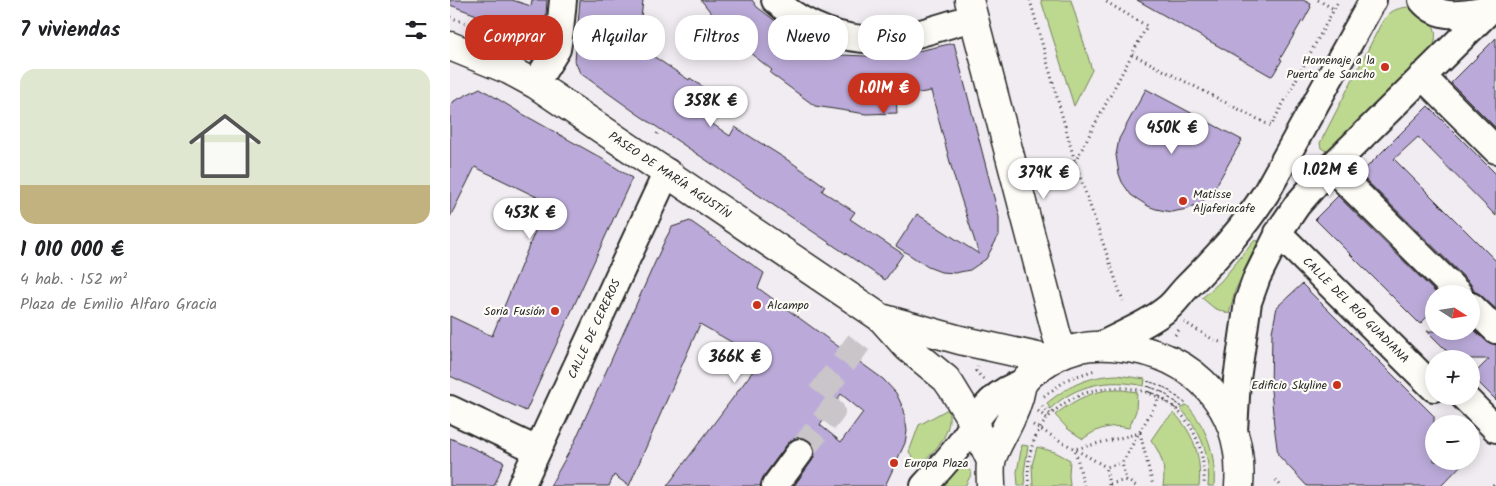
<!DOCTYPE html>
<html lang="es">
<meta charset="utf-8">
<style>
:root{--surface:#fff;--page:#f6f6f6;--text:#202124;--muted:#757577;--accent:#c8321e}
body{margin:0;font-family:Kalam,sans-serif;background:var(--page);color:var(--text);height:100vh;display:flex;flex-direction:column;font-size:19px;white-space:nowrap}
*{box-sizing:border-box;margin:0}
p{font-size:16px;color:var(--muted)}
.icon{flex:none;width:28px;height:28px;fill:none;stroke:currentColor;stroke-width:2;stroke-linecap:round;stroke-linejoin:round}
.map{position:relative;flex:1;overflow:hidden}
.side{display:flex;flex-direction:column;background:var(--surface);width:450px}
.side>*{flex:none}
.top-card{position:absolute;left:15px;top:15px;width:475px;height:45px;display:flex;gap:10px}
.needle{width:32px;rotate:102deg}
.controls{position:absolute;left:975px;top:285px;display:grid;gap:10px}
.controls a{display:grid;place-items:center;width:55px;height:55px;border-radius:50%;background:var(--surface);box-shadow:0 2px 12px #0003;font-size:25px}
.price{position:absolute;translate:-50% -42px;padding:0 11px;border-radius:18px;background:#fff;color:#222;font-size:16px;line-height:32px;filter:drop-shadow(0 1px 2px #0008)}
.price::after{content:'';position:absolute;left:50%;top:30px;width:15px;height:11px;margin-left:-8px;background:inherit;clip-path:polygon(0 0,100% 0,50% 100%)}
.price.active{background:var(--accent);color:#fff}
ul{padding:0;list-style:none}
li{display:grid;align-content:center;gap:10px;height:265px;padding:0 20px}
li span{display:grid;place-items:center;height:155px;border-radius:15px;color:#555}
li>.icon{margin-inline-start:auto}
span .icon{width:90px;height:90px;fill:#fffc;stroke-width:1}
li b{font-size:21px}
h2{display:flex;justify-content:space-between;align-items:center;height:60px;padding:0 20px;font-size:21px}
.tag{padding:0 18px;border-radius:20px;background:var(--surface);box-shadow:0 2px 12px #0003;font-size:18px;line-height:45px}
.tag.active{background:var(--accent);color:#fff}
main{display:flex;flex:1;min-height:0}
.map>svg:first-child{display:block}
</style>
<main>
<section class="side">
<h2>7 viviendas<svg class="icon" aria-label="filters" viewBox="0 0 24 24"><path d="M4 7h16M4 17h16"/><circle cx="9" cy="7" r="2"/><circle cx="15" cy="17" r="2"/></svg></h2>
<ul>
<li><span style="background:linear-gradient(#dfe7d0 75%,#c2b280 0)"><svg class="icon" aria-label="home" viewBox="0 0 24 24"><path d="M3 11l9-7 9 7M6 9v11h12V9"/></svg></span><div><b>1 010 000 €</b><p>4 hab. · 152 m²</p><p>Plaza de Emilio Alfaro Gracia</p></div></li>
</ul>
</section>
<div class="map">
<svg width="1046" height="486" viewBox="0 0 1046 486">
<rect width="100%" height="100%" fill="#f0ecf1"/>
<filter id="ink" filterUnits="userSpaceOnUse"><feTurbulence type="fractalNoise" baseFrequency=".02" numOctaves="2"/><feDisplacementMap in="SourceGraphic" scale="10" xChannelSelector="R" yChannelSelector="G"/><feConvolveMatrix kernelMatrix="1 2 1 2 8 2 1 2 1" color-interpolation-filters="sRGB"/></filter>
<g filter="url(#ink)">
<path fill="#bdd88f" stroke="#74825d" d="M591,0H621L642,70L624,106Z
M959,7C965,8 968,11 973,15C986,24 988,33 983,48L880,151H876L871,148L870,143L931,24C938,12 945,8 959,7Z
M805,240L808,241L785,291L779,314L764,308L752,298L771,281Z
M667,375L695,379L694,386C660,378 626,384 600,409L597,403C618,386 639,376 667,375Z
M657,390H672L687,392L686,411L679,428C662,424 647,428 633,439L618,429L605,415C621,402 636,394 657,390Z
M737,405C758,429 766,455 764,486H758C761,456 751,431 731,409Z
M498,409C504,433 485,450 470,466L459,452L469,425Z
M724,413C744,433 752,458 749,486H713C716,468 712,455 701,440L712,424Z
M572,445L578,446L574,473L575,486H568L567,472Z
M587,447L605,452L620,460L619,475L620,486H583L582,465Z
M508,467H516L522,473L515,486H490Z"/>
<path fill="#bbaad9" stroke="#2b2b2b" fill-rule="evenodd" d="M0,0H62L81,6L82,0H97L95,29L83,36L0,5Z
M130,0H193L190,28L207,27L191,48L239,80L240,78L266,96L251,116L280,136L285,127L344,164L375,186L372,191L405,212L400,219L453,254L435,280L186,113L130,73L125,61Z
M251,0H302L307,7L344,35L391,55L441,57L504,43L549,217V235L536,259L520,270L505,273L491,272L478,267L446,246L467,214L529,254L504,177L481,91L446,97L447,113L416,114L365,106L320,73L322,70L282,39Z
M687,0H853L861,4L860,6L861,7L853,22L852,21L830,59L832,60L823,75L821,76Z
M1046,38V128L1001,83Z
M30,88L69,112L146,155L182,178L76,411L0,376V316L42,336L97,202L25,167L0,217V108L4,101Z
M696,89L792,140L763,191L753,201L738,209L721,212L706,209L698,206L681,195L672,182L669,174L666,155L669,139Z
M978,106L1046,174V216L968,137L944,159L1046,261V309L1031,295L1024,291L1020,283L910,174Z
M888,196L987,294H984V310L970,324L865,219Z
M240,221L314,273L308,288L433,379L446,393L454,410L457,431L455,443L435,486H344L362,461L365,454L364,446L359,440L351,437L344,439L338,443L313,477L310,486H217L306,367L283,350L285,344L250,324L179,486L164,475L159,486H100L124,443L215,240L222,227ZM391,394L413,412L391,442L370,425Z
M852,284L984,416V461H1015L991,486H857L828,455L824,425L821,390L822,332L827,307Z
M1021,327L1036,341L1046,345V400L1022,376L1039,359H1005L977,331H1021Z
M0,438L54,462L44,486H0Z"/>
<g fill="none" stroke-linecap="round" stroke-linejoin="round">
<path stroke="#c9c5c9" stroke-width="26" stroke-dasharray="26 13" stroke-linecap="butt" d="M350,452L382,412L366,400L415,334"/>
<defs>
<path id="minor" d="M325,0C354,27 395,42 434,39C464,38 494,25 523,18
M972,0C989,21 1015,14 1039,10V5
M972,76L1046,150
M85,84L107,49L110,31L113,0
M893,179L1009,294
M828,233L984,388
M1021,306L1046,330
M652,345C675,333 700,323 719,307C726,301 731,293 737,287C768,256 792,230 816,193L923,0
M1013,396L1046,429
M0,409L87,450
M784,431L787,379L798,302L807,277L832,227L847,205L875,173L1046,4
M71,486L217,172
M325,486L350,452
M474,486C487,472 499,459 510,444C529,417 539,393 573,383"/>
<path id="major" d="M519,0L607,336L613,352
M0,46L59,70L85,84L431,318L457,347L496,379L501,386L523,422L541,461
M431,318L510,340L601,360
M541,486C541,479 540,471 541,463C542,452 556,430 561,418C564,412 567,404 569,397C570,393 571,386 573,383C578,374 597,362 605,357C626,345 648,344 671,347C746,354 795,410 789,486"/>
</defs>
<use href="#minor" stroke="#2b2b2b" stroke-width="30"/>
<use href="#major" stroke="#2b2b2b" stroke-width="31"/>
<path stroke="#2b2b2b" stroke-width="3" stroke-dasharray="1 4" stroke-linecap="butt" d="M580,0L625,162L673,301
M868,0L884,9
M0,17L82,49
M682,54L821,126L889,0
M207,134L208,132
M625,162L697,26L653,0
M734,322L764,340L770,342
M725,335L731,327
M528,366L526,371L533,379
M698,392L699,378
M700,393L703,380
M703,394L707,382
M594,396L618,379L645,370
M707,396L713,384
M714,400L720,389
M717,403L724,391
M592,406L601,415
M722,406L728,394
M724,408L732,397
M727,410L736,401
M588,411L598,419
M583,425L656,467
M676,480L686,486
M826,480L831,486
M660,484L676,480L672,463L716,386
M659,485L656,467L672,463
M579,486C564,363 760,347 754,486
M634,486L625,449L690,433L703,486
M1043,486L1046,483"/>
<use href="#minor" stroke="#fdfcf7" stroke-width="26"/>
<use href="#major" stroke="#fdfcf7" stroke-width="28"/>
</g>
</g>
<g fill="#c8321e" stroke="#fdfcf7" stroke-width="2">
<circle cx="935" cy="67" r="5"/>
<circle cx="733" cy="201" r="5"/>
<circle cx="307" cy="305" r="5"/>
<circle cx="105" cy="311" r="5"/>
<circle cx="887" cy="385" r="5"/>
<circle cx="444" cy="463" r="5"/>
</g>
<g text-anchor="middle" stroke-width="4.5" stroke-linejoin="round" paint-order="stroke">
<g font-size="12" fill="#2b2b2b" stroke="#fdfcf7" text-anchor="end">
<text x="925" y="64">Homenaje a la<tspan x="925" dy="14">Puerta de Sancho</tspan></text>
<text x="743" y="198" text-anchor="start">Matisse<tspan x="743" dy="14">Aljaferiacafe</tspan></text>
<text x="317" y="309" text-anchor="start">Alcampo</text>
<text x="95" y="315">Soria Fusión</text>
<text x="877" y="389">Edificio Skyline</text>
<text x="454" y="467" text-anchor="start">Europa Plaza</text>
</g>
<g font-size="12" fill="#2b2b2b" stroke="#fdfcf7">
<text transform="translate(220 175) rotate(34)" y="4">PASEO DE MARÍA AGUSTÍN</text>
<text transform="translate(906 310) rotate(45)" y="4">CALLE DEL RÍO GUADIANA</text>
<text transform="translate(144 329) rotate(-65)" y="4">CALLE DE CEREROS</text>
</g>
</g>
</svg>
<div class="controls">
<a><svg class="needle" viewBox="-14 -14 28 28"><path d="M0-13l5 13h-10z" fill="#e53935"/><path d="M0 13l5-13h-10z" fill="#757577"/></svg></a>
<a>+</a>
<a>−</a>
</div>
<b class="price active" style="left:434px;top:115px">1.01M €</b>
<b class="price" style="left:261px;top:128px">358K €</b>
<b class="price" style="left:722px;top:155px">450K €</b>
<b class="price" style="left:880px;top:197px">1.02M €</b>
<b class="price" style="left:594px;top:200px">379K €</b>
<b class="price" style="left:80px;top:240px">453K €</b>
<b class="price" style="left:285px;top:384px">366K €</b>
<div class="top-card">
<a class="tag active">Comprar</a>
<a class="tag">Alquilar</a>
<a class="tag">Filtros</a>
<a class="tag">Nuevo</a>
<a class="tag">Piso</a>
</div>
</div>
</main>
